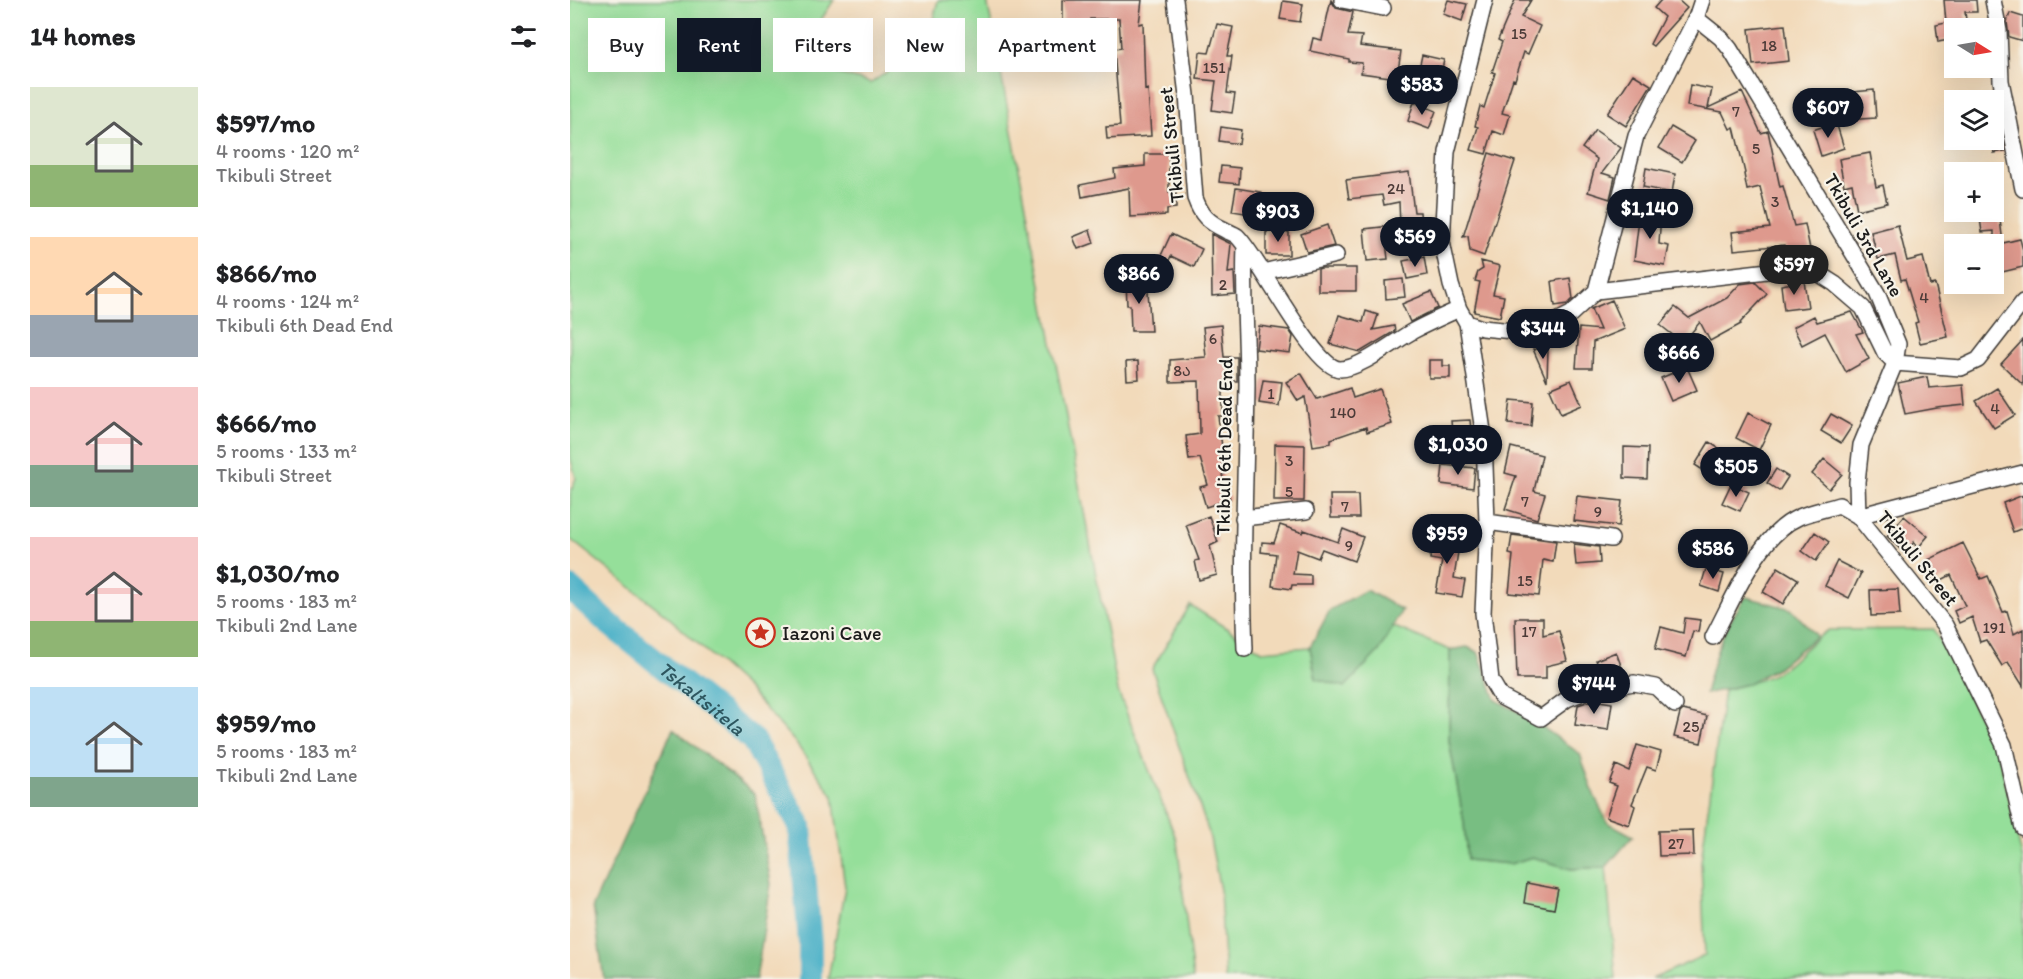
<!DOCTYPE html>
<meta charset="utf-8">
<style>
:root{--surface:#fff;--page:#f2f2f2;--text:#202124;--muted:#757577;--accent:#111827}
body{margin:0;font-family:Itim,"Noto Sans Georgian",sans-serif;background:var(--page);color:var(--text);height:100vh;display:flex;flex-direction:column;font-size:22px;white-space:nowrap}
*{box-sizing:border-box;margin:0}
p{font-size:20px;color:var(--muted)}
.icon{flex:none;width:33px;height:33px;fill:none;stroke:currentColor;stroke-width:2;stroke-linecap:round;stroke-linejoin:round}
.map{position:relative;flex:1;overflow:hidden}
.side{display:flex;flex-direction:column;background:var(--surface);width:570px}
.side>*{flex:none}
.banner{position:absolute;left:18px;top:18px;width:570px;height:54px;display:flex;gap:12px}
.needle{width:39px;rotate:101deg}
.tools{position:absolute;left:1374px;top:18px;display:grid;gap:12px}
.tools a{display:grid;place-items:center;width:60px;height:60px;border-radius:0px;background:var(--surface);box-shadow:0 6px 24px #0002;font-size:30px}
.price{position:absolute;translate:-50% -51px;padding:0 14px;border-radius:21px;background:var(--accent);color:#fff;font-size:20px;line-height:39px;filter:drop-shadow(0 2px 3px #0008)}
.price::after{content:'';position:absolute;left:50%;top:36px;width:18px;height:14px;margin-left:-9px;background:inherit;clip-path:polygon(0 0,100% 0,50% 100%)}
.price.current{background:#222;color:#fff}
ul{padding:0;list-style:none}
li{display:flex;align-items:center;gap:18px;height:150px;padding:0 30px}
li span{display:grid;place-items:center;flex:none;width:168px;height:120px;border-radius:0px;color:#555}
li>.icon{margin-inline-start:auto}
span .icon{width:72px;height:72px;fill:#fffc;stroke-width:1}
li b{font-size:26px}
h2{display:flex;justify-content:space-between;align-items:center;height:72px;padding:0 30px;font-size:26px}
.tag{padding:0 21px;border-radius:0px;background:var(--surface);box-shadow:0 6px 24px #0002;font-size:21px;line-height:54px}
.tag.current{background:var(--accent);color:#fff}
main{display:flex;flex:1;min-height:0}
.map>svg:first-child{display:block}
</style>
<main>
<section class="side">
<h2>14 homes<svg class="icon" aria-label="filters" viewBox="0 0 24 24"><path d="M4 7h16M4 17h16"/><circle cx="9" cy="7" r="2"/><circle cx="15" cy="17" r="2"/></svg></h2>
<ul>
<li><span style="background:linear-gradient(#dfe7d0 65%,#8fb573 0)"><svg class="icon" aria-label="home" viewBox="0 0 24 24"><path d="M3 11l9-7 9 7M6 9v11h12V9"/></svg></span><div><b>$597/mo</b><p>4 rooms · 120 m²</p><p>Tkibuli Street</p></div></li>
<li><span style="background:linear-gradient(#ffd9b3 65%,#9aa5b1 0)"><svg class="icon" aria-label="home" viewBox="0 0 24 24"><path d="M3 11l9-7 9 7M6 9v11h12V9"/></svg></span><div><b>$866/mo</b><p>4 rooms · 124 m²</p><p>Tkibuli 6th Dead End</p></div></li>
<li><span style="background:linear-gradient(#f6c9c9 65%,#7fa58c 0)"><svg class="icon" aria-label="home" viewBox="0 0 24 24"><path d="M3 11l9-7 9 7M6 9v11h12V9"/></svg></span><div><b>$666/mo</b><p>5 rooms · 133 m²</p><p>Tkibuli Street</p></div></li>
<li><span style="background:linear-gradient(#f6c9c9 70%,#8fb573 0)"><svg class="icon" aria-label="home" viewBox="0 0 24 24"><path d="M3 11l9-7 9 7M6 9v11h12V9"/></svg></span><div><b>$1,030/mo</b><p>5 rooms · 183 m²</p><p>Tkibuli 2nd Lane</p></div></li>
<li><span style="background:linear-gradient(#bfe0f5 75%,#7fa58c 0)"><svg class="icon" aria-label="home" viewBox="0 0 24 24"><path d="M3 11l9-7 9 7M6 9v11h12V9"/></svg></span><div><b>$959/mo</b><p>5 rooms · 183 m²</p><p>Tkibuli 2nd Lane</p></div></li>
</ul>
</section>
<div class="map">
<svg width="1453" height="979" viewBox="0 0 1453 979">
<rect width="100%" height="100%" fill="#f7f3e8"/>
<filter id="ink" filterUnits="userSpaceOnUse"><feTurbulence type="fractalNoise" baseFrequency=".0167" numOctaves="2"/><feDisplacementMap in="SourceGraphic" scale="12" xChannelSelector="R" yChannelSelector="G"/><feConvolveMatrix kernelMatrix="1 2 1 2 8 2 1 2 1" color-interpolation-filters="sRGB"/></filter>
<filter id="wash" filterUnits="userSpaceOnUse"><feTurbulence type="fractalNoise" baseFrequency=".008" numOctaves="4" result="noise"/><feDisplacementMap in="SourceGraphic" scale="24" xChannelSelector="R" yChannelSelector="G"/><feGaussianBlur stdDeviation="1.35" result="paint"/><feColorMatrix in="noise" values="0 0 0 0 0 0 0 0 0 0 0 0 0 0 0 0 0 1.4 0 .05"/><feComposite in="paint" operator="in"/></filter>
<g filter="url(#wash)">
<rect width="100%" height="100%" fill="#f2daba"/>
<path fill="#95df9a" stroke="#587e5b" stroke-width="1.5" d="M0,0H264L224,61L301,83L357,44L368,0H417L548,691L607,841L623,979H258L275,887L263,796L225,742L177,688L96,615L0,539V494L6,478L0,457Z
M620,605L692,651L740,647L746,679L809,651L822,626L880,650L879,741L894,822L897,860L940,864L962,857L1001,869L1036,867L1046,979H655L650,890L639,833L582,669Z
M1364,629L1429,755L1453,861V979H1082L1135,955L1131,862L1154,690C1173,685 1196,680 1212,669C1229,657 1241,640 1259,630Z"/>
<path fill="#78be82" stroke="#4a6d4f" stroke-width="1.5" d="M796,590L832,610L809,651L775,687L746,679L740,647L760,610Z
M1176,597L1221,609L1247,636L1208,667L1177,684L1135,694C1145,654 1151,631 1176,597Z
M897,647L908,652L926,700L961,719L1010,754L1024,795L1037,822L1063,836L1036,867L1001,869L962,857L940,864L897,860L894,822L879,741L880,650Z
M103,729L185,794L201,884L186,979H34L23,906Z"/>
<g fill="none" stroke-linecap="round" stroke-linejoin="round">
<path stroke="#49b0c7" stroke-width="24" id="s1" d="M0,588L37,622L183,740L230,826L240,943V979"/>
</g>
<g id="blocks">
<path fill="#de998d" d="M493,0H572L569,24L573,23L575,90L578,89L581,136L537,139L536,127L550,126L544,49L551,48L549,19H520V22L493,23Z
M761,0L766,8L783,12L778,35L792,36L790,46L831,51L827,78L791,73L792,63L779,62V59L740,51L743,38L752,40Z
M878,0L897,4L892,21L873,14Z
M945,0H961L951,17L970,26L958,54L954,52L945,80L943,79L932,113L940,115L934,135L923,131L916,154L901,150L908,127L905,126L910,106L914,108L925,73L922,72L932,42L928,40Z
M1091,0H1108L1117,8L1083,46L1080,44L1094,17L1084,8Z
M1374,0H1406L1407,12H1395L1397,28H1384V39L1368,42L1366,25L1376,23Z
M713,1L733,4L730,22L710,19Z
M1440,13L1453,17V41L1439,37L1437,22Z
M647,24L663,27L657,56H662L657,93L665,94L662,113L642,110L646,81L627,79L630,52L639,53Z
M1215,25L1219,61L1183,65L1179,29Z
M852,55L874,60L869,83L847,78Z
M1063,74L1081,85L1056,126L1037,114Z
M1120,85L1142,89L1138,108L1172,92L1191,133L1198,131L1210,187L1213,186L1224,226L1235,224L1240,249L1215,253L1214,245L1164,250L1162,232L1200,228L1190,187L1177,190L1174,174L1175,173L1164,127L1160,129L1152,112L1117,106Z
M1304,90L1306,118L1274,120L1272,93Z
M844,102L866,111L859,129L838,121Z
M1266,122L1274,148L1251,156L1243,130Z
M651,127L671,130L669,144L649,141Z
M1101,127L1125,141L1112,162L1089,148Z
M1025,130L1051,148L1032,173L1045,177L1040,199L1018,192L1027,159L1012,148Z
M1432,134L1435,151L1424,153L1422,140H1424V136Z
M919,153L945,161L914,256L900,251L898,236L893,237Z
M1300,153L1306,187L1313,185L1317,203L1287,210L1282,184L1274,186L1269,159Z
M575,154H599V192L606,191V208L597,209V215L560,217L559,188L512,197L510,185L545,178L544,169L575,166Z
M651,166L670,168L669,184L649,182Z
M1076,168L1105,174L1102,193L1073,187Z
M839,172L844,212H850L852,240L816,242L818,259L797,261L794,229L830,225L829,202L814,205L812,195L779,199L776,180Z
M666,188L691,192L687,215L662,211Z
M1070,211L1091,213L1089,244L1099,246L1095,266L1064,260Z
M1409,212H1429L1433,243L1450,239L1453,250V267L1424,274V231L1412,232Z
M757,225L764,246L737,252L731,234Z
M1328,225L1337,261L1353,257L1360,285L1365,284L1378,337L1350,343L1345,323L1348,322L1335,279L1331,280L1325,255L1308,259L1301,232Z
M520,230L524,243L508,249L503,237Z
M696,232H719V255H696Z
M601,234L632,249L624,267L601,256L589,282L581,277Z
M641,234L661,244L658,273L664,272L665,294L642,296Z
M854,257L857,275L837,279L833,261Z
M911,261L930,266L923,294L934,296L930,317L904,312L910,282L905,281L908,272L913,269Z
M751,268H786V291H748V269Z
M1000,278L1003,299L998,304L985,306L982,281Z
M577,279L581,331H561L560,305H557L556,281Z
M833,279L835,297L816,299L815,281Z
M1234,281L1238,307L1214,310L1211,285Z
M1185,282L1197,294L1170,323L1171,324L1140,341L1130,322L1113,343L1090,325L1105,307L1119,318L1157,298L1170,284Z
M861,292L868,308L840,322L832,304Z
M1042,300L1055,329L1023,342L1022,368H1006L1009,328L1030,330L1021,309Z
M796,311L808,315L803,330L824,326L825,331L790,352L760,344L769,315L793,322Z
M1282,312L1293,332L1286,334L1299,359L1276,372L1255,333L1232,345L1223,327L1244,316L1247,322Z
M651,325L654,357H667V381H654L653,383V416H648L653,455H649L655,474L652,475L660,499L636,507L630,487L638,485L630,458L619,460L616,436L630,434L629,381L600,382V360L636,357L633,327Z
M689,326L719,330L723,336L720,353L686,349Z
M1453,340V385L1431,364Z
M963,349H978L977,381Z
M859,360H873V366H880V378H859Z
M568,361L569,379L557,380L556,362Z
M1117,367L1127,390L1101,401L1091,378Z
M731,373L747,399L780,388L783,398L810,389L822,424L797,432L796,427L761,439V443L743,446L735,397L728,401L716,382Z
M1357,377L1359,388L1393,385L1395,405L1367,408L1335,414L1328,383Z
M693,380L712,382L709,406L689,403Z
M1001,380L1012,405L991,414L980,389Z
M1427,388L1445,415L1424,428L1406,401Z
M941,400L963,402L961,426L938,424Z
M1178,413L1201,425L1189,450L1166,438Z
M1261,414L1282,426L1271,443L1251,431Z
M900,420L902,440L883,441L881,421Z
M1139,442L1162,457L1148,480L1125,465Z
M705,444L735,445L734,501H704Z
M941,447L972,455L964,491L975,494L967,519L935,509L946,476L935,473Z
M1054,447L1078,448L1077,479L1054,478Z
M1254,459L1272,474L1259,489L1242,474Z
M873,465L905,468L903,488L871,484Z
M1206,469L1218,477L1209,491L1197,483Z
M1161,484L1179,492L1170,511L1152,503Z
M760,495H788L789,518H761Z
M1453,495V528L1443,532L1433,503Z
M1007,496L1052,501L1049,526L1004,521Z
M639,516L648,542L640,546L647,575L629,580L625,561L629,560L616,525Z
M1334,516L1358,536L1347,549L1344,542L1335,554L1317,536Z
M710,525L733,533L734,530L768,542L773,529L793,537L784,561L752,549L748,558L727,550L723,574L741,575V585H722L721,589L702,586L706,554L691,552L692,542L704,543Z
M1245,532L1259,542L1246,561L1232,551Z
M863,535L890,539L884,578L895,580L892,597L866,593L872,561L860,559Z
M942,535L986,541L983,562L973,560L969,596L939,593L943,555L939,554Z
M1393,543L1411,579L1418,576L1433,612L1437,611L1444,634L1453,629V686L1438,662L1432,666L1416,640L1410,642L1402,617L1389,623L1384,611L1395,606L1381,575L1364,584L1354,562Z
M1004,544L1029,547L1030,563L1006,565Z
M1267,561L1291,573L1279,598L1255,586Z
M1208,567L1228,579L1213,604L1193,592Z
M1136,569L1154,574L1149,592L1131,586Z
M1328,589L1330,615L1301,616L1300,590Z
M945,618H973V635L989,631L997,661L976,666V679H947Z
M1115,618L1130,620L1128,632L1123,631L1116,657L1085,649L1091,627L1113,633Z
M1046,652L1052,668L1032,676L1026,660Z
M1023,700L1042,703L1038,730L1005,725L1008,705Z
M1113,710L1137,716L1131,743L1104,737L1110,713Z
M1067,745L1091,752L1086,770L1077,767L1062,804L1065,806L1059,825L1036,817L1047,786L1039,783L1046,765L1059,771Z
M1123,830L1124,855L1089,856L1088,831Z
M957,883L988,889L984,909L954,903Z"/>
</g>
</g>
<g filter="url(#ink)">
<use href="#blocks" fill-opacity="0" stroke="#3c3834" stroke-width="1.5"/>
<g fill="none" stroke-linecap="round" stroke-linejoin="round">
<defs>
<path id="minor" d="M605,0L617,95L625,198C631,215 638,222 655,230C659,232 664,234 667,236C690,258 743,368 770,369C790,369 825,341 843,331C858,323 874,316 889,309
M772,0L813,8
M915,0L877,152L872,242L881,285L889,309L897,323L912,328L943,331L971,329L1001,314L1026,291L1224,268L1246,272L1265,284L1293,308L1315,353L1325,363
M1423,0L1429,31L1431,81L1453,189
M1126,18L1151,38L1160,49L1307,293L1328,344L1325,363L1291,445L1287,482L1288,516L1375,625L1434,745L1453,828
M693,272L766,255
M1026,291L1066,136L1126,18L1132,0
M897,323L914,438L917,522L913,613L921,680L931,697L971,718L997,699L1017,691L1064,683L1086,687L1105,705
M1325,363L1391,368L1408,360L1453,302
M673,518L736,511
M917,522L1041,539
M1143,637C1163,600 1188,535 1229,517C1241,512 1256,509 1269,505L1288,516L1453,473
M675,649C671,560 676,472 677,384C677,338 673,293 675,247"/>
</defs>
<use href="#minor" stroke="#3c3834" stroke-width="18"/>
<use href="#minor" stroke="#fff" stroke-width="15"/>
</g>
</g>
<defs>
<symbol id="sight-ring" viewBox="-11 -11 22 22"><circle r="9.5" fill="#f7f3e8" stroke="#c8321e" stroke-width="1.5"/><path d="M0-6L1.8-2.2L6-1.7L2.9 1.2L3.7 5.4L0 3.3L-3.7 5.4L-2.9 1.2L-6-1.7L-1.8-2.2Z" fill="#c8321e"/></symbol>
</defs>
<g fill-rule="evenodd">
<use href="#sight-ring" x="174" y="616" width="33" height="33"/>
</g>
<g text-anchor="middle" stroke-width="4.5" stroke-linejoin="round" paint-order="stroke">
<g font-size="16" fill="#4c3b38">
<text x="949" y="39">15</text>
<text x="1199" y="51">18</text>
<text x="644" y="73">151</text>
<text x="1166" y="117">7</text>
<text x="1186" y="154">5</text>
<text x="826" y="194">24</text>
<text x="1205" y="207">3</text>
<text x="653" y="290">2</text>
<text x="1354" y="303">4</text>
<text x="643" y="344">6</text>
<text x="612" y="376">8ა</text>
<text x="701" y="399">1</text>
<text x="1425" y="414">4</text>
<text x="773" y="418">140</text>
<text x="719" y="466">3</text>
<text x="719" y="497">5</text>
<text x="955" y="507">7</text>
<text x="775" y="512">7</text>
<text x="1028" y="517">9</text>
<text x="779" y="551">9</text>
<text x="955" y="586">15</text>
<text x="1424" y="633">191</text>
<text x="959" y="637">17</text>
<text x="1121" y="732">25</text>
<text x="1106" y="849">27</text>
</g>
<g font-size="20" fill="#1c1c1c" stroke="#f7f3e8">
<text transform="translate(601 145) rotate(-96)" y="7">Tkibuli Street</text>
<text transform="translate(1294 235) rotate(60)" y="7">Tkibuli 3rd Lane</text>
<text transform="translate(654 447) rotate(-89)" y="7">Tkibuli 6th Dead End</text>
<text transform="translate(1348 558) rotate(51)" y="7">Tkibuli Street</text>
</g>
<g font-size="20" fill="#1c1c1c" stroke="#f7f3e8" text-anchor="start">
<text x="212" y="640">Iazoni Cave</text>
</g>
<g font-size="21" font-style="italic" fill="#2e5760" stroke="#f7f3e8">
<text dy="7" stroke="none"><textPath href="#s1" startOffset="172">Tskaltsitela</textPath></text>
</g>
</g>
</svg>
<div class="tools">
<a><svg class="needle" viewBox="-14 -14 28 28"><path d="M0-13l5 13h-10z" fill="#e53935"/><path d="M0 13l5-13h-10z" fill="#757577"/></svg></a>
<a><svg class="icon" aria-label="layers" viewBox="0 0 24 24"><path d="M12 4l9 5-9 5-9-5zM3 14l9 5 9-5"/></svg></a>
<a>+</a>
<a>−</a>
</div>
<b class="price" style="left:852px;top:116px">$583</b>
<b class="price" style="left:1258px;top:139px">$607</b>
<b class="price" style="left:1080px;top:240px">$1,140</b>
<b class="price" style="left:708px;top:243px">$903</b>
<b class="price" style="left:845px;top:268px">$569</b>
<b class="price current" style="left:1224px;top:296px">$597</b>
<b class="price" style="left:569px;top:305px">$866</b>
<b class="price" style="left:973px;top:360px">$344</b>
<b class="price" style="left:1109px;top:384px">$666</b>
<b class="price" style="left:888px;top:476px">$1,030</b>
<b class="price" style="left:1166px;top:498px">$505</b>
<b class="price" style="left:877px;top:565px">$959</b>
<b class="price" style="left:1143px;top:580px">$586</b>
<b class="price" style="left:1024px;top:715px">$744</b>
<div class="banner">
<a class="tag">Buy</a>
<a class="tag current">Rent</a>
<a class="tag">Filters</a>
<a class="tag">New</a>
<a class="tag">Apartment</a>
</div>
</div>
</main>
